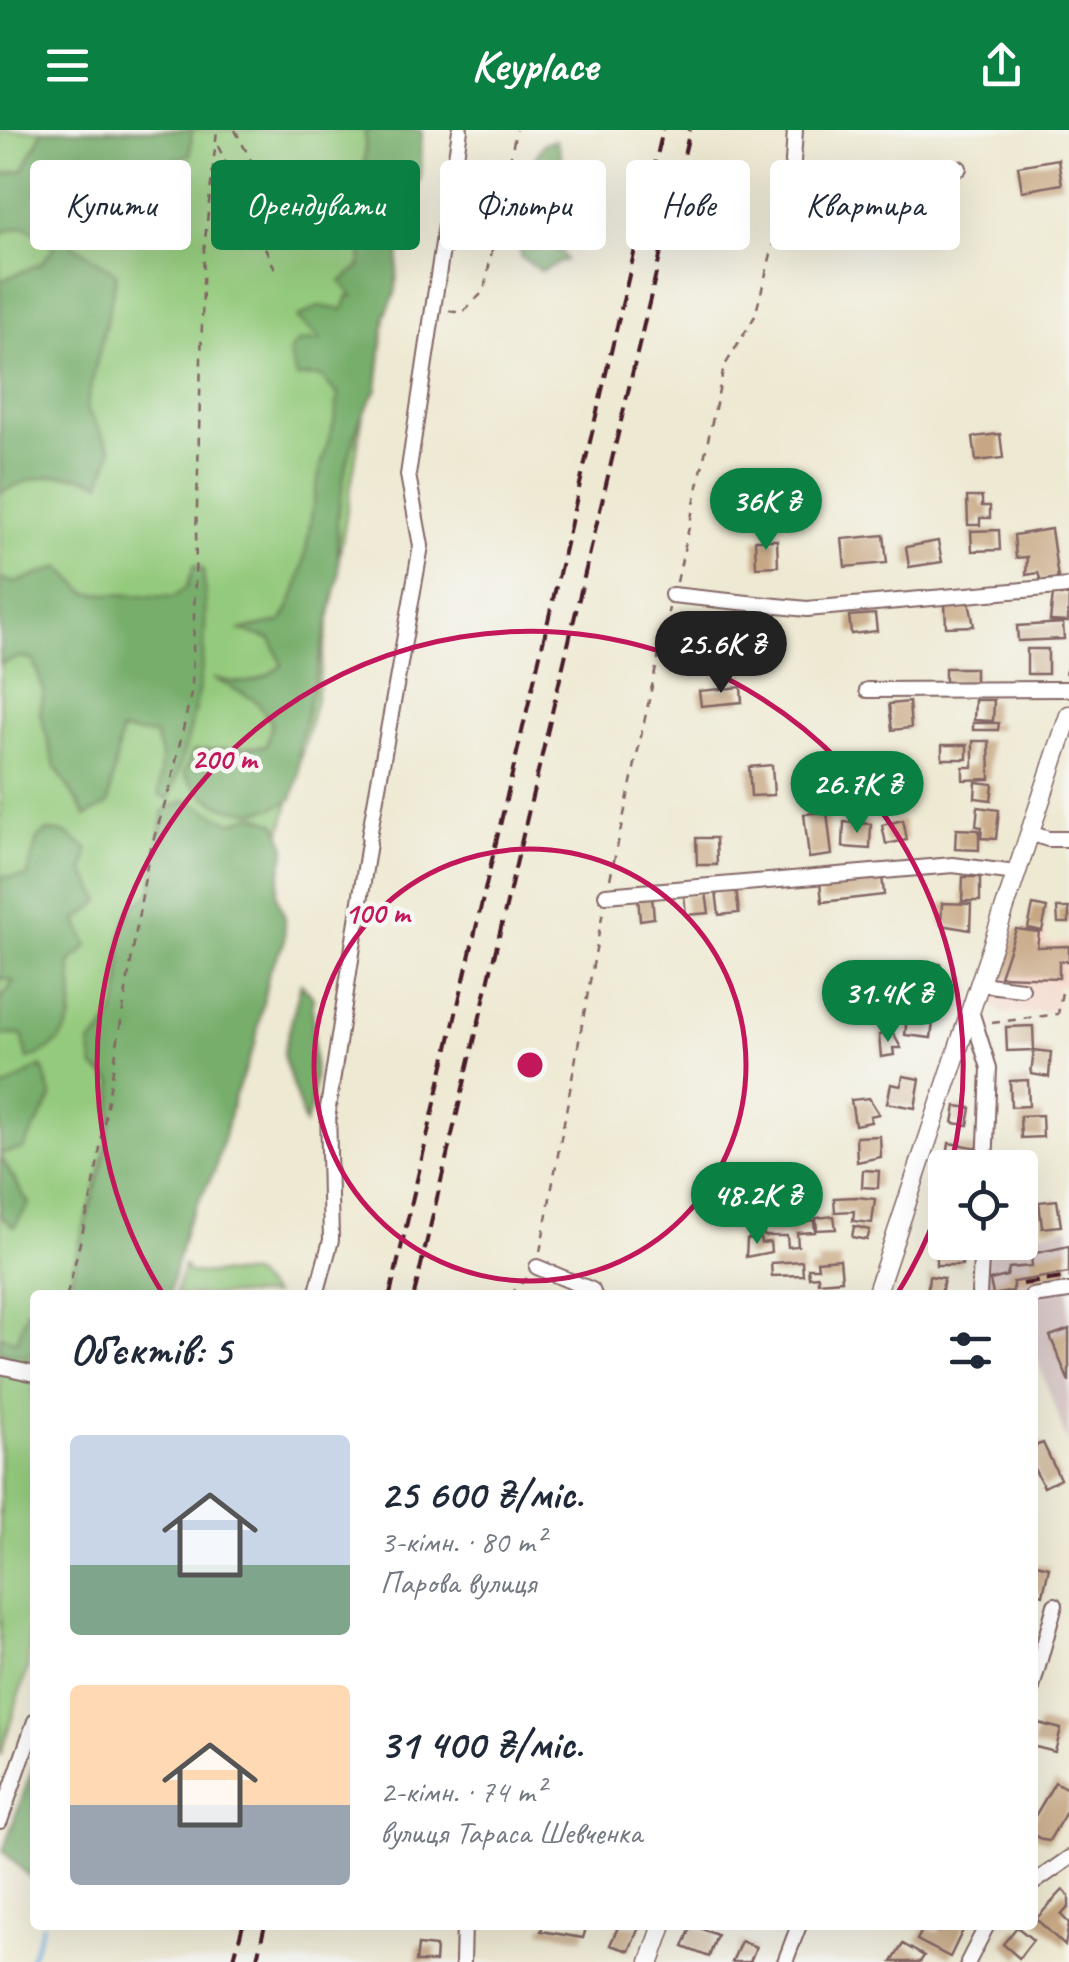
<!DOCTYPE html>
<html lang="uk">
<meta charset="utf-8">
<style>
:root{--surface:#fff;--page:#f2f2f3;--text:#1f2937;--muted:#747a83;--accent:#0b8043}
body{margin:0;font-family:Caveat,sans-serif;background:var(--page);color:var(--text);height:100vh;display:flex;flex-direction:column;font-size:38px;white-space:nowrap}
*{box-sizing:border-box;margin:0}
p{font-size:32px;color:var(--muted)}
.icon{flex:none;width:55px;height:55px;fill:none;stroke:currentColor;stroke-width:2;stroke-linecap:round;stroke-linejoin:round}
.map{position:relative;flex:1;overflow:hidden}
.panel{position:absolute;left:30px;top:1160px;width:1008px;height:640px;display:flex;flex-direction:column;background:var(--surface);border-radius:10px;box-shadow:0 10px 40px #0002}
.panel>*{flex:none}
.guide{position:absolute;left:30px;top:30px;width:1010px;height:90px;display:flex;gap:20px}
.controls{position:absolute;left:928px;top:1020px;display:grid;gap:20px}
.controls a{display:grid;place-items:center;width:110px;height:110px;border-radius:10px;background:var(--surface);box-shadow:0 10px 40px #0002;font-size:50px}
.price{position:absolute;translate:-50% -85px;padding:0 22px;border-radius:35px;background:var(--accent);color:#fff;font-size:32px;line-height:65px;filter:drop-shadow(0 2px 5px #0008)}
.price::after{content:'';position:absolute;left:50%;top:60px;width:30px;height:22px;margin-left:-15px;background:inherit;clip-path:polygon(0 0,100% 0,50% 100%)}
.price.selected{background:#222;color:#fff}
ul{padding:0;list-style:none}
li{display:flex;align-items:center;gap:30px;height:250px;padding:0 40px}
li span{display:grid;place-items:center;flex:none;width:280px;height:200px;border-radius:10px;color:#555}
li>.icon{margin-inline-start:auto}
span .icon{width:120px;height:120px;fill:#fffc;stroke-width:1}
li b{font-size:42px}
h2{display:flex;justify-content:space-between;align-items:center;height:120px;padding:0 40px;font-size:42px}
.pill{padding:0 35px;border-radius:10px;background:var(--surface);box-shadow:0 10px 40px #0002;font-size:35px;line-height:90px}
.pill.selected{background:var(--accent);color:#fff}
header{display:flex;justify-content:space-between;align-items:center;height:130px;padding:0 40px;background:var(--accent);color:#fff;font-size:45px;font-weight:800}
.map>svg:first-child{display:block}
</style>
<header><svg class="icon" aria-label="menu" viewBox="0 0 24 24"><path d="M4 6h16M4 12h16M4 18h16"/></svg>Keyplace<svg class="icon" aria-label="share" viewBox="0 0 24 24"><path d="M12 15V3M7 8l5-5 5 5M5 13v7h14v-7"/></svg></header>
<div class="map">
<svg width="1069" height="1832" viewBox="0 0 1069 1832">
<rect width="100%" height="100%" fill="#f6f6f2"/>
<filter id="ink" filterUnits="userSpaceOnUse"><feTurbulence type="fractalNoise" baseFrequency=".01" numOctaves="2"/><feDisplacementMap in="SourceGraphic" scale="20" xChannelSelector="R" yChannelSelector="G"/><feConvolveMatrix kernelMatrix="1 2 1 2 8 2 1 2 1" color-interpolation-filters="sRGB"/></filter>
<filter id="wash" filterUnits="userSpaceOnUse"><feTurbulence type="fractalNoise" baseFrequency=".0048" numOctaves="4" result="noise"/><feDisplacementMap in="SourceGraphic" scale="40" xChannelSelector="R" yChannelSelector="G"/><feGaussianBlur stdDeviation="2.25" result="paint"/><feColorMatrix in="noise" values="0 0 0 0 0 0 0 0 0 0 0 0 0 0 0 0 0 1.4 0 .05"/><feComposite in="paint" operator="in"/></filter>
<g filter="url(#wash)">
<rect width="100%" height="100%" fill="#eee9d2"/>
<path fill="#f5d2c3" d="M1015,798L1044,803L1046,813L1069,812V853L1057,855V880L1002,885L991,870Z"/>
<path fill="#d1bfbd" d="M1069,1097V1316L1033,1219L1032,1165H988L984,1154L989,1113L1020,1112V1105Z"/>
<path fill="#94ca7d" stroke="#6f7454" stroke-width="2.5" d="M0,0H410L315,573L159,1165H35V1380L28,1537L0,1626Z
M184,1136L189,1143L251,1144L273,1165H175Z"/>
<path fill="#77ae6c" stroke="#60664c" stroke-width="2.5" d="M43,0H192L190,25L156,34L128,54L173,68L82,83L72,114L117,144L86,278L112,320L101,353C67,339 32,346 0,363V151L42,133L54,118L48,110L23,96L0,103V45L23,40Z
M369,0H422L421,47L402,91L395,164L385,186L377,259L359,292L345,341L337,391L339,446L299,615V646L292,669C254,693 208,680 184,643L193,621L266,616L272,593L255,570L213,548C242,556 259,554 282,535L271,509L239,500L281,492C309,449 307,390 320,341C326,314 337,293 338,264L320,246L296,247L289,222L298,212L321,209L297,188L319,176L343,180L348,166H353L341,152L360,136L366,98L343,59C368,47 365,28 365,3Z
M556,10L563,33L552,106L566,130L541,141L521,127L519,102L529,80L526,56L532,33L544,13Z
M194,436L203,439C212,519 195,594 169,669L159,665L161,626L155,605L121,601L108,674L86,686L55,636L40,583L44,561L33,530L21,527L0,534V448L15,453L60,437L87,463L173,467L187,457Z
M187,670L231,693L254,685L276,693L286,717L276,765L285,788L284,813L269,841L255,914L234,968L215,1040L186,1095L169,1165H68C79,1092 114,1028 113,952L94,938L90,913C143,875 105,818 132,779C135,773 145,768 151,764L164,680Z
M47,701L65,703L88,719L84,742L101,770L77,791L88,816L70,833C75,880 78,912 28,929L22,905H0V871L14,851L0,848V747H27L37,709Z
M301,853L313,867C310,909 322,957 305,994L283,925Z
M42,936L52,968L23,1019L0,1024V960Z
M0,1026L29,1074L14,1097L0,1085Z
M27,1180L35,1183V1227L0,1222V1206L17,1211Z
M35,1632V1752L3,1721Z"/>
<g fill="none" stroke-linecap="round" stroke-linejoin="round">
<path stroke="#6eafe2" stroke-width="4" d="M29,1832L43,1795"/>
</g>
<g id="blocks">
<path fill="#c7a783" d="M1058,29L1062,54L1022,61L1018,36Z
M1000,304L1003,328L976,331L973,307Z
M967,367H982V376H990V388H980V395H968Z
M1051,399L1058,448L1041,451L1038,443L1026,445L1027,427L1016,428L1014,405Z
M999,400L1000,420L972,421L971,401Z
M884,405L887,433L845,437L842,409Z
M755,410H777L778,436L756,437Z
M938,411L942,432L909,437L906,417Z
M1053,464L1069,466L1068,492L1050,491Z
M969,472L974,496L946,497L945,474Z
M875,484L877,501L851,504L849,486Z
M1063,493L1064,509L1018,511L1017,496Z
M1027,519H1048V544H1027Z
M945,538H975V552H945Z
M741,557L742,572L701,576L699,561Z
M975,570H994L993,591L974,590Z
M909,572L911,598L892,600L889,574Z
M973,593H999L998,600H973Z
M973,611H989L990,649L963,650V637H973Z
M942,615H967V629H942Z
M772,635L774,665L751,666L749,637Z
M976,652L993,654L991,670L975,668Z
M978,677L999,680L996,709L981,708L982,697L976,696Z
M827,682L832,725L809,728L804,684Z
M903,690L907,710L886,714L882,695Z
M844,692L871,694L870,719L843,717Z
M956,699L979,700V720L955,719Z
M696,708H716L717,735H697Z
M882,745L884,765L822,772L820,751Z
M963,747H980V771H962Z
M736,759L739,783L719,785L716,761Z
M706,763L709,783L686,785L684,765Z
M652,766L654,788L640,790L638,767Z
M942,773L971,774L970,800L941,795Z
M1033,775L1047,778L1042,801L1028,798Z
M1057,778H1069V793H1058Z
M1016,799L1039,802L1037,817L1069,816V831H1059V848L1000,846Z
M913,833L941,834L940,864L918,863L919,843H913Z
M863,848H882V858H890V872H882V877L864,878Z
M919,882L934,884L931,908L905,905L907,886L918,888Z
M1033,896L1034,920L1007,921L1006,897Z
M893,903L901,918H893L894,925L881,927L879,905Z
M1034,920L1051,922L1049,947L1031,944Z
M903,946L920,949L915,978L887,973L891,954L901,956Z
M1028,950L1029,976L1011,977L1010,951Z
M869,968L879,984L870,986L871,992L855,995L851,970Z
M956,976L971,978L968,995L953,993Z
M1042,985L1043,1007L1021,1008L1020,986Z
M880,1006L881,1027L857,1032L856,1007Z
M949,1013L979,1018L976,1038L946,1034Z
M863,1040L879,1041L878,1058L862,1057Z
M857,1067L875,1069L872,1093L853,1091L854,1081L835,1082L834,1068Z
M1057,1070L1061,1096L1042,1098L1039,1072Z
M800,1073V1087L781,1088V1074Z
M834,1086L836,1099L817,1100L816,1088Z
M814,1090L815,1102L797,1103L798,1116L788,1117L787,1106H764L763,1094Z
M936,1093H945V1112H962V1135H936Z
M854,1096L870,1100L867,1110L852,1107Z
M760,1107L761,1113L770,1112L771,1122L746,1127L747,1109Z
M1069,1116V1143L1013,1152V1161L993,1165L990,1150L1007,1146L1009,1138L1032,1136L1031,1124Z
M840,1129L842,1150L818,1152V1146L809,1147L808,1138H818L817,1131Z
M802,1131L803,1145L772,1146L771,1133Z
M929,1146L944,1148L941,1165H927Z
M1069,1199V1252L1050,1206Z
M1043,1313L1060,1349L1044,1357L1032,1335V1317Z
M1032,1433L1049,1437L1043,1465L1032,1462Z
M1038,1593L1061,1599L1055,1622L1032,1616Z
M1055,1652L1069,1660V1677L1049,1711L1043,1710L1032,1704V1691Z
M1063,1760L1069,1766V1777L1061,1785L1069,1793L1065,1816L1036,1789Z
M543,1795H587L583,1808L541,1801Z
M619,1795H640L629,1821L610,1815Z
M692,1795L717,1805L709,1827L683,1817Z
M925,1795L938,1802L942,1795L965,1796L950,1827L917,1810Z
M1017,1797L1033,1810L1019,1828L1003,1814Z
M741,1811L756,1817L750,1832H732Z
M903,1814L924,1826L920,1832H892Z
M418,1815L436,1817L435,1832H416Z"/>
</g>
</g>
<g filter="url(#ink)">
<use href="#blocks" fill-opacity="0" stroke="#836665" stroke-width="2.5"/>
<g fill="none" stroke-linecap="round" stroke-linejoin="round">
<defs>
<path id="minor" d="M795,0L792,47L803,50L959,38
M672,465L807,479L1069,456
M867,560L1069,559
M1030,703L1048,709H1069
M369,707L421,416L408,345L460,0
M606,765L953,735L1016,743
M979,854L1022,859
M971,881L989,938L985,1038
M537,1137L592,1160L594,1165
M316,1165L331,1110L328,978L369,713
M979,1165L982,1112
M1032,1166L1069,1161
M0,1236L35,1244
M1032,1558L1055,1475
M0,1691L35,1591
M1032,1754L1069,1728
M463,1832L464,1795
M785,1832L799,1795
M968,1832L987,1795"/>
<path id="major" d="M876,1165L1069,585
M650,1832L663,1795"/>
</defs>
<use href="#minor" stroke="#836665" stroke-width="18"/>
<use href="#major" stroke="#836665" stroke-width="21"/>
<path stroke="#836665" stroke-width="2.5" stroke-dasharray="8 8" stroke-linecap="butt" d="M235,0L271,68
M218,16L275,139
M449,181L462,183L484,161L516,0
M677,452L724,237L755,186L787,62
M1065,544L1069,532
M610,749L669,478
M992,893L1058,884L1062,862L1069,856
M540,1122L603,781
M67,1165L93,1060L149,723L170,658L192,559L204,119L217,0
M510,1165L528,1147"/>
<use href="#minor" stroke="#fff" stroke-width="14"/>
<use href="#major" stroke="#fff" stroke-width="18"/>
<path stroke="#4a1f2b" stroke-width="4" stroke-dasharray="15 8" stroke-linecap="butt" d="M1023,1154L1069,1147
M390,1165L663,0
M414,1165L690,0
M233,1832L243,1795
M256,1832L265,1795"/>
</g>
</g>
<g fill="none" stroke="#c2185b" stroke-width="5">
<circle cx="530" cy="935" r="216"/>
<path d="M944 1062A433 433 0 0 1 897 1164M163 1164A433 433 0 1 1 951 1036"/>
</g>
<circle cx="530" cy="935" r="15" fill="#c2185b" stroke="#f6f6f2" stroke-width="5"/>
<g font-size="30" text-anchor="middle" font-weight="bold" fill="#c2185b" stroke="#f6f6f2" stroke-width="9" stroke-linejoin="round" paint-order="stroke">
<text x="224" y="639">200 m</text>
<text x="377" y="793">100 m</text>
</g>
</svg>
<div class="controls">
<a><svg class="icon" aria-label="locate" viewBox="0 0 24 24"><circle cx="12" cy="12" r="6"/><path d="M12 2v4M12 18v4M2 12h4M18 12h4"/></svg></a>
</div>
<b class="price" style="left:766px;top:423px">36K ₴</b>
<b class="price selected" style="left:721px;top:566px">25.6K ₴</b>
<b class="price" style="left:857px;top:706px">26.7K ₴</b>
<b class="price" style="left:888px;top:915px">31.4K ₴</b>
<b class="price" style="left:757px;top:1117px">48.2K ₴</b>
<div class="guide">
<a class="pill">Купити</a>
<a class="pill selected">Орендувати</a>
<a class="pill">Фільтри</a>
<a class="pill">Нове</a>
<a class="pill">Квартира</a>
</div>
<section class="panel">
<h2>Об’єктів: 5<svg class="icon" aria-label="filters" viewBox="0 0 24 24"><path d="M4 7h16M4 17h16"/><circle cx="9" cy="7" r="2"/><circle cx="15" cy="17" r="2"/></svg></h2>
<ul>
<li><span style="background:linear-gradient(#c9d6e8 65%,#7fa58c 0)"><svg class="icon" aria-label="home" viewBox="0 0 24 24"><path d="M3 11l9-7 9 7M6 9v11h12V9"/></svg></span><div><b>25 600 ₴/міс.</b><p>3-кімн. · 80 m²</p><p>Парова вулиця</p></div></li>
<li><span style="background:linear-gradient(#ffd9b3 60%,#9aa5b1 0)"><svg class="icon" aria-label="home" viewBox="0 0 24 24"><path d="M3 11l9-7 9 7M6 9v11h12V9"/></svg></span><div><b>31 400 ₴/міс.</b><p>2-кімн. · 74 m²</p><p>вулиця Тараса Шевченка</p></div></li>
</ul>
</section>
</div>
